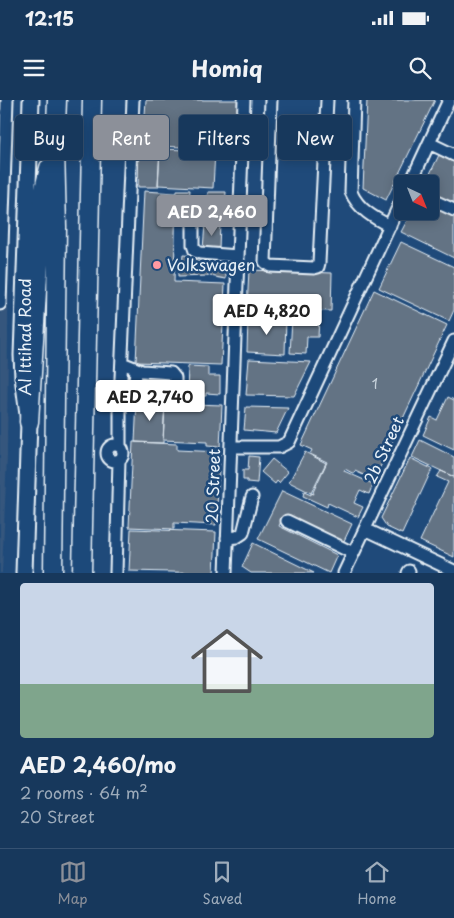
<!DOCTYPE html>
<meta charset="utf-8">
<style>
:root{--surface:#17385c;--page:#244365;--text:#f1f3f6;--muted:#9eacbb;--line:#365272;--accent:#8c9099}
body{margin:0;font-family:"Playpen Sans",sans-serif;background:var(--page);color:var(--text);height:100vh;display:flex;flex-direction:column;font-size:19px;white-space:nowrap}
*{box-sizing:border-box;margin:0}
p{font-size:16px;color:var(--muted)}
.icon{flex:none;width:28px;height:28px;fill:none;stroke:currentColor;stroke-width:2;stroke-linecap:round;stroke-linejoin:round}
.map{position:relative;height:473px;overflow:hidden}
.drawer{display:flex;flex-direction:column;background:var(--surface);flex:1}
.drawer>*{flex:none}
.banner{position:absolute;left:15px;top:15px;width:425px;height:45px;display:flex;gap:10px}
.needle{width:32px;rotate:137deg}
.controls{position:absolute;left:394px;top:75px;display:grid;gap:10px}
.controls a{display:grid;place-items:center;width:45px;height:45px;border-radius:5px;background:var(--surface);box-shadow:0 2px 12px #0003,0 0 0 1px var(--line);font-size:25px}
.price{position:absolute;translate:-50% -42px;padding:0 11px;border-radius:5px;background:#fff;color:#222;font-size:16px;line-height:32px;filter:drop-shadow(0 1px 2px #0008)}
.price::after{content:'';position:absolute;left:50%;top:30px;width:15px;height:11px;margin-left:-8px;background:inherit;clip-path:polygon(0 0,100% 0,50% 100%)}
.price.selected{background:var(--accent);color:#fff}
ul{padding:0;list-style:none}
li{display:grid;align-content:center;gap:10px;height:265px;padding:0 20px}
li span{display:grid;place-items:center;height:155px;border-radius:5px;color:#555}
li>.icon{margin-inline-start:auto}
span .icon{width:90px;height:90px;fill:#fffc;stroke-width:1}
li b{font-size:21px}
.tag{padding:0 18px;border-radius:5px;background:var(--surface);box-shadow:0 2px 12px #0003,0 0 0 1px var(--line);font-size:18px;line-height:45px}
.tag.selected{background:var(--accent);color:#fff}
.status{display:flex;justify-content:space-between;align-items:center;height:35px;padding:0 25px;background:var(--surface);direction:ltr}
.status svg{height:14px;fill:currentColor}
header{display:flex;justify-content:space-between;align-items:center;height:65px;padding:0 20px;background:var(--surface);font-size:22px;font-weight:700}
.menu{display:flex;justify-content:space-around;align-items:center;height:70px;border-top:1px solid var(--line);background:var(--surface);font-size:14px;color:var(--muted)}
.menu a{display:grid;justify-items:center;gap:2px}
.menu .selected{color:var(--accent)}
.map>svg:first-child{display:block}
</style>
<div class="status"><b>12:15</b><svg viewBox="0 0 49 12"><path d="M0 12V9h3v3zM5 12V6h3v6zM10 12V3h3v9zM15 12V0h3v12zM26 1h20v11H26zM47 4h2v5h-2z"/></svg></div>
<header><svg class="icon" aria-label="menu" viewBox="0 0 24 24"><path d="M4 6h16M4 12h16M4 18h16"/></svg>Homiq<svg class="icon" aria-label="search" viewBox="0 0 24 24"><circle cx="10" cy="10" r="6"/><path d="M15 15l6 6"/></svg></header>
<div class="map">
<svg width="454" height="473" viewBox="0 0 454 473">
<rect width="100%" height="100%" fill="#1f4a7a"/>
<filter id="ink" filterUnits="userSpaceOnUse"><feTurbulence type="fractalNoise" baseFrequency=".02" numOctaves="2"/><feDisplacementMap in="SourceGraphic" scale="10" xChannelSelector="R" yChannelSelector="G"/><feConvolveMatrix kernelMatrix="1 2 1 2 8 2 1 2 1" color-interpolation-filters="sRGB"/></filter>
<g filter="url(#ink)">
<path fill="#34567d" d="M0,0H10L7,357L2,473H0Z"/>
<path fill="#647384" stroke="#e8f1f8" d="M146,0H239L236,50L143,45Z
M367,0H435L386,100L363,88Z
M139,46L160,47L158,87H138Z
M160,49L215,51L213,88L158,85Z
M439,55L454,62V104L430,92V84H425Z
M177,90H190L189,103H176Z
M144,91L176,93L174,182L225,184L221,265L136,262Z
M208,92H226L224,123L218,122L219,102L207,101Z
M430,104L454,116V158L401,132L412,111H430Z
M177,115H186V122H177Z
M205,124H220L219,149H203Z
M401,142L454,167V210L449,221L379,188Z
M183,155L196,156V161L209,162L208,176L178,177V165H182Z
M218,162H226V179L210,176V167H218Z
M249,170L332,173L331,211L247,209Z
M374,190L447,225L374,380L355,371L354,374L345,369L344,371L373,384L369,394L360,390L354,403L363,407L358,417L328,403L327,407L303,396L304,392L311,395V393L314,394L313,392L327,362L310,354L312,350L301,345Z
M248,218L286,219L285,254L247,252Z
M292,219L319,220L318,237H307L306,254L290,253Z
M249,259L311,262L294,296L246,295Z
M188,266L208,267V276H220V294L206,293V296H187Z
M138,277L179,279L178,295L138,293Z
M448,297L454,300V350L423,335L431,317L437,320Z
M137,300L165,302L163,343L135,342Z
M165,303L222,305L220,347L207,346V342L163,340Z
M246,307L288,308L276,333L244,330Z
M420,340L454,357V377L412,357Z
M133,342L177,344V350L220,352L216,425L174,423V429L129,427Z
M305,352L326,363L311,393L289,382Z
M249,356L259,357L257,383L247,382V380H243V370H248Z
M410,358L432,369L402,434L387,427L381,418Z
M272,359L288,372L279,383L277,381L275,384L261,372Z
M441,371L454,377V457L420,441L448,382L437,377Z
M282,391L352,424L343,443L284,415L279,426L337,455L329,473L258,439Z
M131,429L216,432L214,473L129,471Z
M253,443L314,473H251L242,467Z"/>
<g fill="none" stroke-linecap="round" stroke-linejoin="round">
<defs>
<path id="minor" d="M271,0L265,162L270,166L314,168L318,167L319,163L327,0
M354,0L351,92C358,109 374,118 390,126
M429,43L454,55
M410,84L449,0
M430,99L454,110
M193,108V145L195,151L200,153L238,156
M0,204L7,0
M134,298L136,269
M120,301C137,296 160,303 173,297L175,292V278L171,273L142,271L122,263
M107 353a8 8 0 1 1 16 0a8 8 0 1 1-16 0Z
M120,346V301L133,0
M231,347H279L289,342L402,99
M287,421L353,453
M365,429L454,471
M227,438L237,437L243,433L252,397
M116,473L119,360
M226,473L244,0
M344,473L454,241
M408,473L409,471"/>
<path id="major" d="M24,473L29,322L23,277L22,255L31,0"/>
<path id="highway" d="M29,322L42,108L44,89L49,68
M53,473L57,127L55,49L57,0
M82,473L92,0"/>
</defs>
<use href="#minor" stroke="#e8f1f8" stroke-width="15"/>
<use href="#major" stroke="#e8f1f8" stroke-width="19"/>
<use href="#highway" stroke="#e8f1f8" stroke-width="21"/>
<use href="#minor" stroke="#1f4a7a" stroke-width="11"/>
<use href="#major" stroke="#1f4a7a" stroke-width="15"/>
<use href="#highway" stroke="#1f4a7a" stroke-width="18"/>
</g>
</g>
<circle fill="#ff9aa2" stroke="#1f4a7a" stroke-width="2" cx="157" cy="165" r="5"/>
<g text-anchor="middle" stroke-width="5" stroke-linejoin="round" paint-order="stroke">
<g font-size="14" fill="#c7d2db">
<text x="375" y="289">1</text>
</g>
<g font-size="16" fill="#e8f1f8" stroke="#1f4a7a" text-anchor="start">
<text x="167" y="171">Volkswagen</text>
</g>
<g font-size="16" fill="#e8f1f8" stroke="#1f4a7a">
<text transform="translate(25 237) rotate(-90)" y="6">Al Ittihad Road</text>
<text transform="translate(384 350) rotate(-65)" y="6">2b Street</text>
<text transform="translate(213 386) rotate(-88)" y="6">20 Street</text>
</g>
</g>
</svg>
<div class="controls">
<a><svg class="needle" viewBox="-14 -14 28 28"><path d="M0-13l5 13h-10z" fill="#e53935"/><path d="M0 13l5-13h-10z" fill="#9eacbb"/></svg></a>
</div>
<b class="price selected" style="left:212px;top:137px">AED 2,460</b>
<b class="price" style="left:267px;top:236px">AED 4,820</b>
<b class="price" style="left:150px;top:322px">AED 2,740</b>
<div class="banner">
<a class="tag">Buy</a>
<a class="tag selected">Rent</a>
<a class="tag">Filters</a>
<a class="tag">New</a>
</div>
</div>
<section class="drawer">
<ul>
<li><span style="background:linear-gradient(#c9d6e8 65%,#7fa58c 0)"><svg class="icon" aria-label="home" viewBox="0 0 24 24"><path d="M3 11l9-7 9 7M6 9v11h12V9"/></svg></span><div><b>AED 2,460/mo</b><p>2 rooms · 64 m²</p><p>20 Street</p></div></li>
</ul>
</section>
<nav class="menu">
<a class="selected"><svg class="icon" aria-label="map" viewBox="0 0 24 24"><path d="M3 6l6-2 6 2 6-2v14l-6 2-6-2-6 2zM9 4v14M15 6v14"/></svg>Map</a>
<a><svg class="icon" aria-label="saved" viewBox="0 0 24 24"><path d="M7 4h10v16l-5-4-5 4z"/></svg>Saved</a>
<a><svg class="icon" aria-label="home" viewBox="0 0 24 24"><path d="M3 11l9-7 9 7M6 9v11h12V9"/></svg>Home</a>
</nav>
